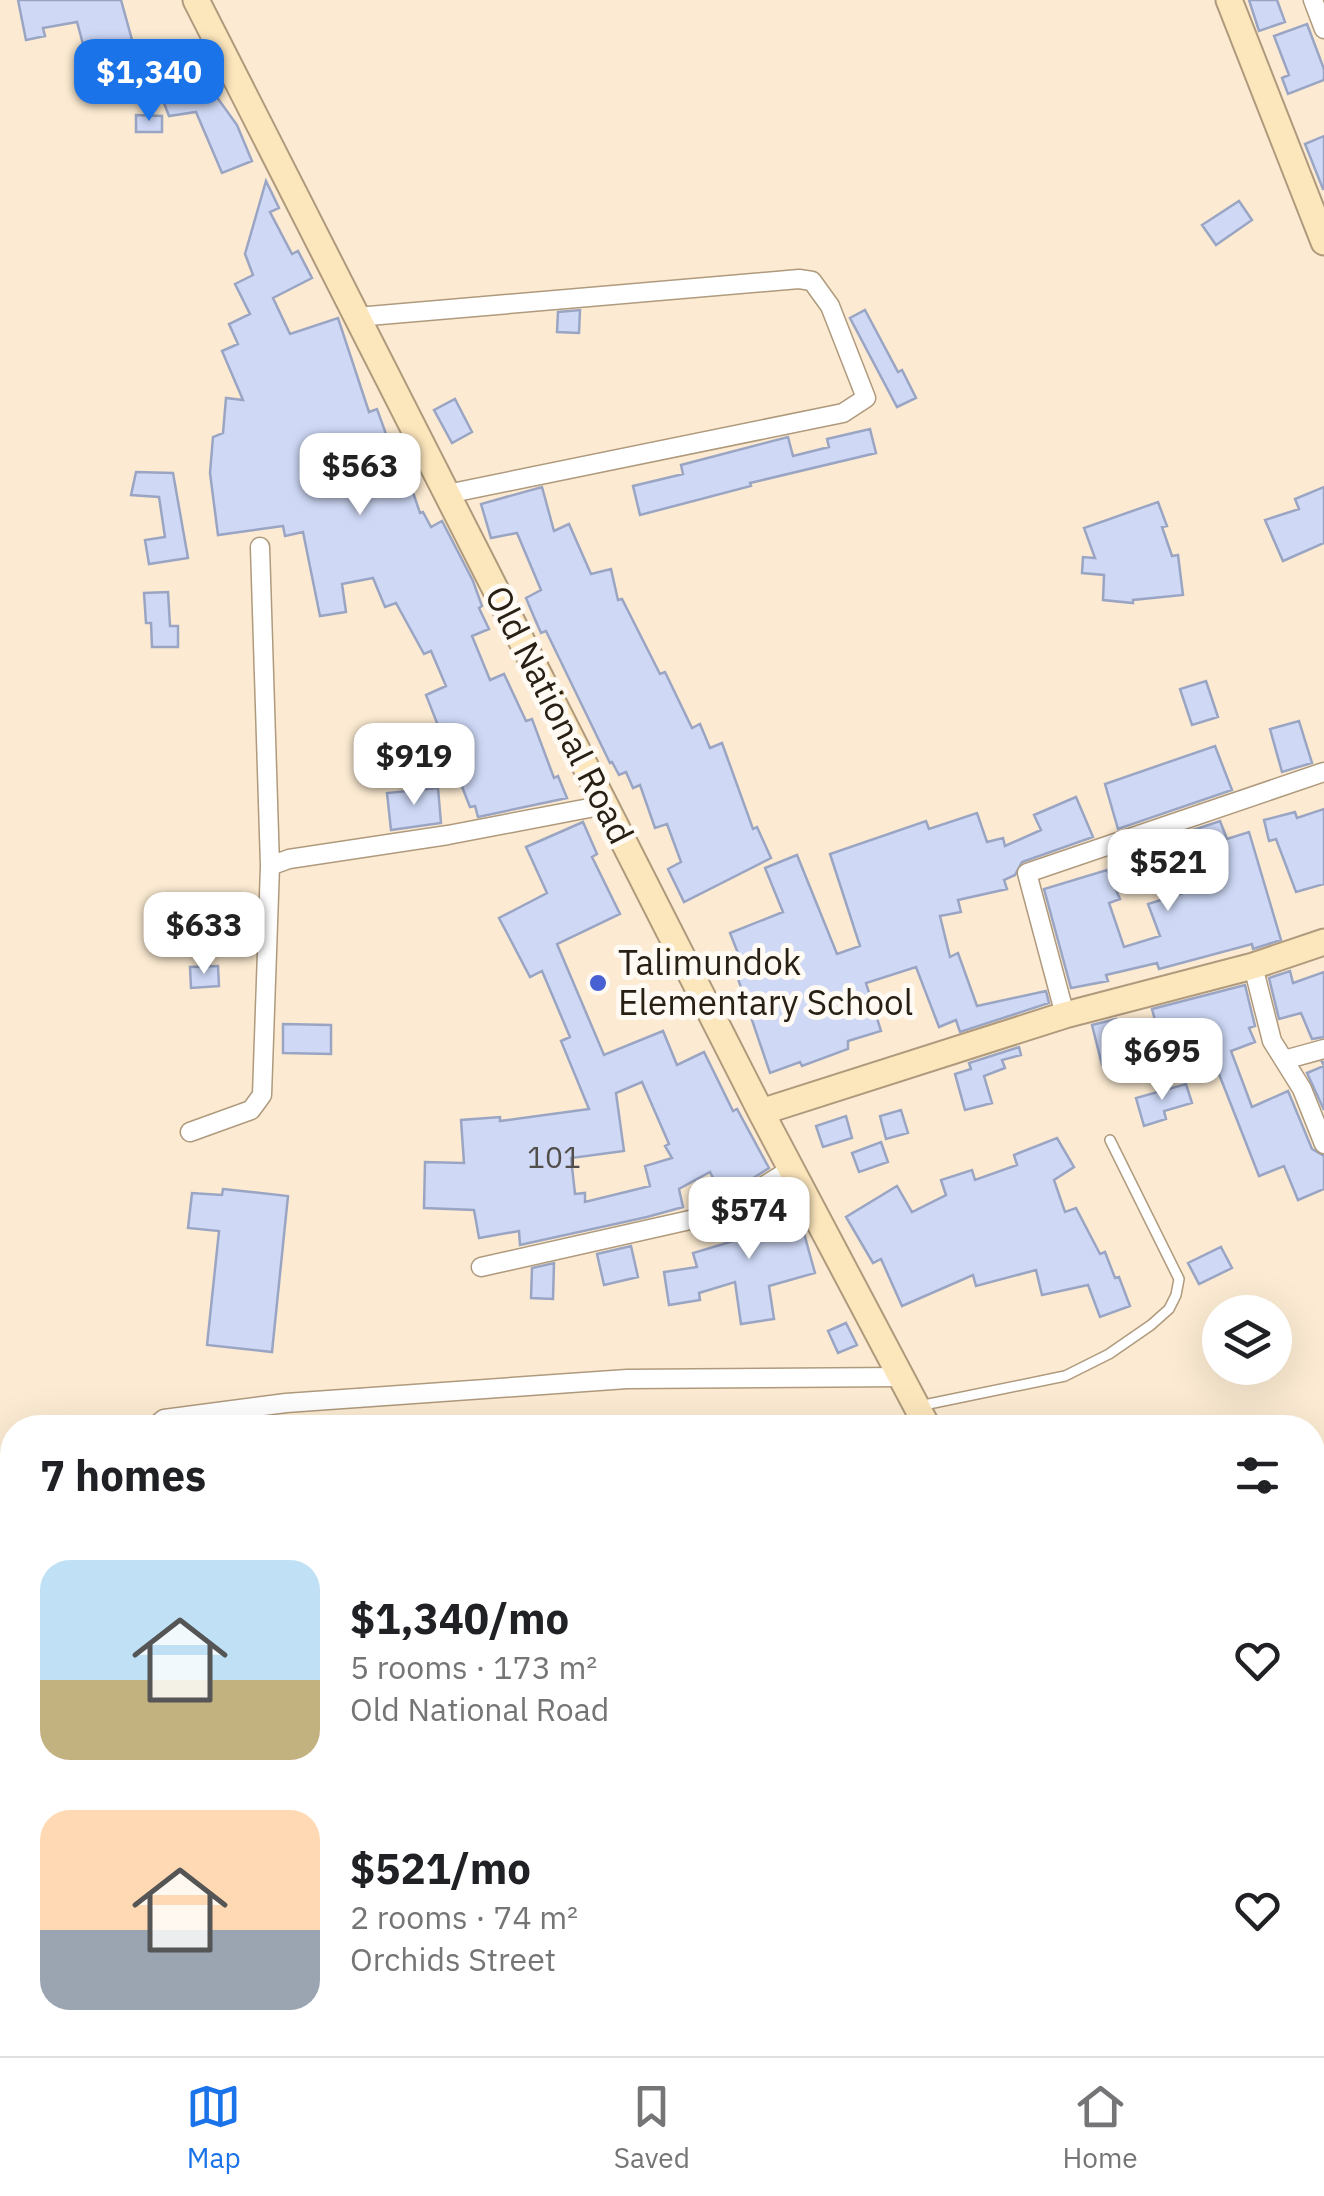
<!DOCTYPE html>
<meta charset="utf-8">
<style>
:root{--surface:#fff;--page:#f2f2f2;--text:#202124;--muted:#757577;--line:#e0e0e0;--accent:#1a73e8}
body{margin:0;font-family:"IBM Plex Sans",sans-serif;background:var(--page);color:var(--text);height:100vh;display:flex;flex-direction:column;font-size:38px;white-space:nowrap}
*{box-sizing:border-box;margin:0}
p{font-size:32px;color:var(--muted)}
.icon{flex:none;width:55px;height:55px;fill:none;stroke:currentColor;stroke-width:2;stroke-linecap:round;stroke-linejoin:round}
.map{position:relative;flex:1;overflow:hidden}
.drawer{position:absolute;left:0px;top:1415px;width:1325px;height:642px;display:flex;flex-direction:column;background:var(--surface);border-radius:40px 40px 0 0;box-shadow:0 10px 40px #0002}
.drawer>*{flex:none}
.fabs{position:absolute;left:1202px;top:1295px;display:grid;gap:20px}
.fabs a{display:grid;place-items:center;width:90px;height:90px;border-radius:50%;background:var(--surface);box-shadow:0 10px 40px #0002;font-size:50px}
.price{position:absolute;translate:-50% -85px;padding:0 22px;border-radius:20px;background:#fff;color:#222;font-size:32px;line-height:65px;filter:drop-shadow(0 2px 5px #0008)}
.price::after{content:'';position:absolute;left:50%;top:60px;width:30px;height:22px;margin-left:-15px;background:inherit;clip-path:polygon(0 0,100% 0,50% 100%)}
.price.selected{background:var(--accent);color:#fff}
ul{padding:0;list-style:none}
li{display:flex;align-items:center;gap:30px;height:250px;padding:0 40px}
li span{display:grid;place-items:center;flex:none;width:280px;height:200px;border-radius:30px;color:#555}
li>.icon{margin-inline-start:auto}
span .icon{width:120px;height:120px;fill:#fffc;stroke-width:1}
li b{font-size:42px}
h2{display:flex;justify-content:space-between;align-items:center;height:120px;padding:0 40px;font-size:42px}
.tabs{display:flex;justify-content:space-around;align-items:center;height:140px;border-top:2px solid var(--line);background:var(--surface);font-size:28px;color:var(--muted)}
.tabs a{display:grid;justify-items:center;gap:5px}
.tabs .selected{color:var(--accent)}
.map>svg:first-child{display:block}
</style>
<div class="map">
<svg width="1324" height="2056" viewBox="0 0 1324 2056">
<rect width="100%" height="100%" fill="#fcebd2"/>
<path fill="#cfd9f6" stroke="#9aa5c4" stroke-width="2.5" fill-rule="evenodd" d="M18,0H121L137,58L90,70L77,22L43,28L45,36L26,40Z
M1249,0H1277L1285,22L1259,31Z
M1307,24L1324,69V80L1288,94L1282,78L1289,75L1274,36Z
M206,82L237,125L252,161L222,173L196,112L169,116L162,98Z
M136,115L162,116V132H136Z
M1324,136V189H1323L1305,144Z
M266,181L279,208L270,212L292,254L298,251L312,278L273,298L290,334L338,318L369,412L377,409L394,456L400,454L420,513L423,512L431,527L442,521L473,581L482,606L479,608L489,629L472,636L490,680L504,674L526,721L532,719L554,778L558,776L567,798L478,817L475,806L470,807L426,695L446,686L431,651L424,654L396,603L385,607L373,578L342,584L346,612L320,616L303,532L285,536L283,526L218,535L210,473L213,437L223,433L226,398L243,400L222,351L238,344L229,324L250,314L235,284L253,275L245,254Z
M1239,201L1252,220L1216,245L1202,225Z
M580,310L579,333L557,332L558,312Z
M865,310L898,372L902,370L916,398L897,407L850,318Z
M455,399L472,432L452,443L434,410Z
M870,429L876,453L750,483L751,486L640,515L633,486L683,474L681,465L788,437L793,456L829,447L827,439Z
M136,472L173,473L188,558L149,564L145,540L165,537L159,497L131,495Z
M542,487L554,531L569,524L591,574L611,569L618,600L622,599L660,674L665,672L692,728L700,724L710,748L722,743L753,829L757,827L771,858L684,902L668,869L681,862L667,824L655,828L640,785L633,788L626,772L619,775L612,762L610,763L546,631L541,633L534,617L526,598L541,590L517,533L491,538L481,504Z
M1324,487V543L1283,561L1265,520L1299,509L1295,499Z
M1158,502L1167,526L1162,527L1172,556L1178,555L1183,595L1133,600V603L1103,600L1104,575L1082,573L1083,557L1095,558L1084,528Z
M168,592L170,626H178V647H152L151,623H146L144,593Z
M1206,681L1218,717L1192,725L1180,689Z
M1299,721L1312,763L1282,772L1270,729Z
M1215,746L1232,790L1118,829L1105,784Z
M438,788L441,823L391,830L387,793Z
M1076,797L1093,837L1022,862L1015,875L1004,880L1007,889L958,900L961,912L940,916L950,957L958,953L977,1006L1046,991L1049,1003L960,1032L956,1020L939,1027L916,967L866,983L881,1031L848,1041V1049L802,1066L800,1062L770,1073L735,970L743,966L730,933L783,912L765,868L797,855L837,954L860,946L830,854L926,821L929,829L977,813L987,842L1003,838L1005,846L1041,830L1034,815Z
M1324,809V884L1296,892L1276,839L1269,841L1264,820L1295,812L1297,818Z
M1220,821L1227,839L1249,832L1281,940L1253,949L1252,944L1159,969L1157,963L1106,975L1108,981L1071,988L1044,889L1107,870L1120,899L1109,903L1124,947L1160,936L1148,904L1193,890L1186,862L1200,858L1190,831Z
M583,822L597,854L592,857L620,914L557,944L604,1055L663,1031L677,1065L704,1052L733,1111L737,1109L769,1168L723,1197L710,1172L679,1189L683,1207L647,1217L520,1245L519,1231L479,1238L474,1210L424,1208L425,1162L464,1163L461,1120L500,1117V1121L589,1109L561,1041L570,1037L542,971L530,977L499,918L547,893L526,847ZM642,1082L669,1144L665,1146L672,1158L645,1166L650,1186L585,1202V1193L575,1194L571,1158L624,1151L616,1093Z
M218,966L219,986L191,988L190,967Z
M1290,971L1293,983L1324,972V1037L1312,1039L1301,1013L1279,1019L1269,978Z
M1245,985L1255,1026L1249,1028L1255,1042L1231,1051L1252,1107L1288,1091L1312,1149L1324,1156V1189L1298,1200L1284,1166L1259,1176L1208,1046L1165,1058L1152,1009Z
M1116,1019L1126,1059L1102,1065L1092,1025Z
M283,1024L331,1025V1054L283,1053Z
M1019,1047L1021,1055L1002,1060L1005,1068L984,1076L992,1103L965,1110L955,1074L971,1069L969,1063Z
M1322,1062H1324V1110L1307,1073L1324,1066Z
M1186,1084L1192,1103L1164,1111L1166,1119L1144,1126L1136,1098Z
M901,1110L908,1133L886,1139L880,1116Z
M846,1116L852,1138L823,1147L816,1126Z
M1057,1138L1074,1167L1054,1180L1065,1212L1076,1208L1100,1254L1105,1252L1115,1278L1119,1277L1130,1306L1100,1317L1088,1285L1042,1295L1036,1270L976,1286L973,1275L902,1306L881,1259L873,1263L846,1217L897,1186L912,1212L946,1195L941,1180L972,1170L975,1180L1017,1165L1014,1155Z
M881,1142L888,1162L859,1172L852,1153Z
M223,1189L288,1196L272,1352L207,1345L219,1231L188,1228L192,1193L222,1195Z
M780,1191L799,1227L802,1226L815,1273L769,1286L774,1319L741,1324L735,1282L699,1293L700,1300L669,1305L664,1272L697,1267L693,1253L747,1237L738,1217Z
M631,1246L638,1277L604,1285L597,1254Z
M1221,1247L1232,1268L1199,1284L1188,1263Z
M554,1263L553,1299L531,1298L532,1268Z
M846,1323L857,1345L838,1353L828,1331Z"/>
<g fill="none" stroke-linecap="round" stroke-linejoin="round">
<defs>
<path id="lane" d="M919,1406L1065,1376L1109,1354L1151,1325L1169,1309L1176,1295L1179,1279L1110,1140"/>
<path id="street" d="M1313,0L1324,29
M357,317L799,279L812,281L830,306L866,398L843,413L447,494
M260,547L270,866
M1253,966L1272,1041L1302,1089L1324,1144
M1065,1015L1027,873L1324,772
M1284,1060L1324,1049
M190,1132L251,1110L262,1095L270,866L289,859L448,835L605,805
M481,1267L721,1213L791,1169
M153,1428L164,1419L286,1403L627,1379L901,1377"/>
<path id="secondary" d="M196,0L761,1112L928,1428
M1229,0L1324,242
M761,1112L1065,1015L1253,966L1324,942
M1255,2045L1261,2056"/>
</defs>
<use href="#lane" stroke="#af9a7d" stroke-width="12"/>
<use href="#street" stroke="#af9a7d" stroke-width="21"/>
<use href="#secondary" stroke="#af9a7d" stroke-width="29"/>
<use href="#lane" stroke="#fff" stroke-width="9"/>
<use href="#street" stroke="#fff" stroke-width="18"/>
<use href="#secondary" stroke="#fce6bc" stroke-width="25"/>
</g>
<circle fill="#4761d4" stroke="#fffaf4" stroke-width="4" cx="598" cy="983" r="10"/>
<g text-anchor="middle" stroke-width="10" stroke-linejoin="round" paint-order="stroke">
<g font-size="30" fill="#524e4c">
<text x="554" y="1168">101</text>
</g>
<g font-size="35" fill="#282014" stroke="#fffaf4">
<text transform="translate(559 715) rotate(63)" y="12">Old National Road</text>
</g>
<g font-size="35" fill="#282014" stroke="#fffaf4" text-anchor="start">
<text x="618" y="975">Talimundok<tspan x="618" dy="40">Elementary School</tspan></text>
</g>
</g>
</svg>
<div class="fabs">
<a><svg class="icon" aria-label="layers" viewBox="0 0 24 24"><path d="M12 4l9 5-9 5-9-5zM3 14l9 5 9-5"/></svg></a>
</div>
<b class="price selected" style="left:149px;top:124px">$1,340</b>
<b class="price" style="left:360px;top:518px">$563</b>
<b class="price" style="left:414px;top:808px">$919</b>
<b class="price" style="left:1168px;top:914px">$521</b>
<b class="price" style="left:204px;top:977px">$633</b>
<b class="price" style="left:1162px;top:1103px">$695</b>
<b class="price" style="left:749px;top:1262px">$574</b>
<section class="drawer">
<h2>7 homes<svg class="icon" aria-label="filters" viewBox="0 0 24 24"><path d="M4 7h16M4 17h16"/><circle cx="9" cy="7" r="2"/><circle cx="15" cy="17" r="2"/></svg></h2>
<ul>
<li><span style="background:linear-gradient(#bfe0f5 60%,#c2b280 0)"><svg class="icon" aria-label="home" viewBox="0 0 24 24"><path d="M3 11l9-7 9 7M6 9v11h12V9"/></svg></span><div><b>$1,340/mo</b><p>5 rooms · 173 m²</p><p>Old National Road</p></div><svg class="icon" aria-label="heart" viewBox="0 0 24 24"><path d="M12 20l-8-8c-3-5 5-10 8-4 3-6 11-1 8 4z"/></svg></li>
<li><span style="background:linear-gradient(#ffd9b3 60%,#9aa5b1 0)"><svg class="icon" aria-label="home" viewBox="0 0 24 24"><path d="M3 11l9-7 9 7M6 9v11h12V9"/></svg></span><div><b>$521/mo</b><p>2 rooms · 74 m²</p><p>Orchids Street</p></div><svg class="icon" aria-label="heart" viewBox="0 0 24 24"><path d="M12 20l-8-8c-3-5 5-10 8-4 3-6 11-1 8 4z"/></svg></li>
</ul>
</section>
</div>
<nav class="tabs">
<a class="selected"><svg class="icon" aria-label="map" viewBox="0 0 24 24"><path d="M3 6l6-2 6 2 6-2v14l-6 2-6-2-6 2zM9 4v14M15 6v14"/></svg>Map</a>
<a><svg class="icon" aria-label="saved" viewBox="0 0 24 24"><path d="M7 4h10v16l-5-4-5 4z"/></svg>Saved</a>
<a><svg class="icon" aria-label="home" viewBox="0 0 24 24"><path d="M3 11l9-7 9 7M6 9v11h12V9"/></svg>Home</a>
</nav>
